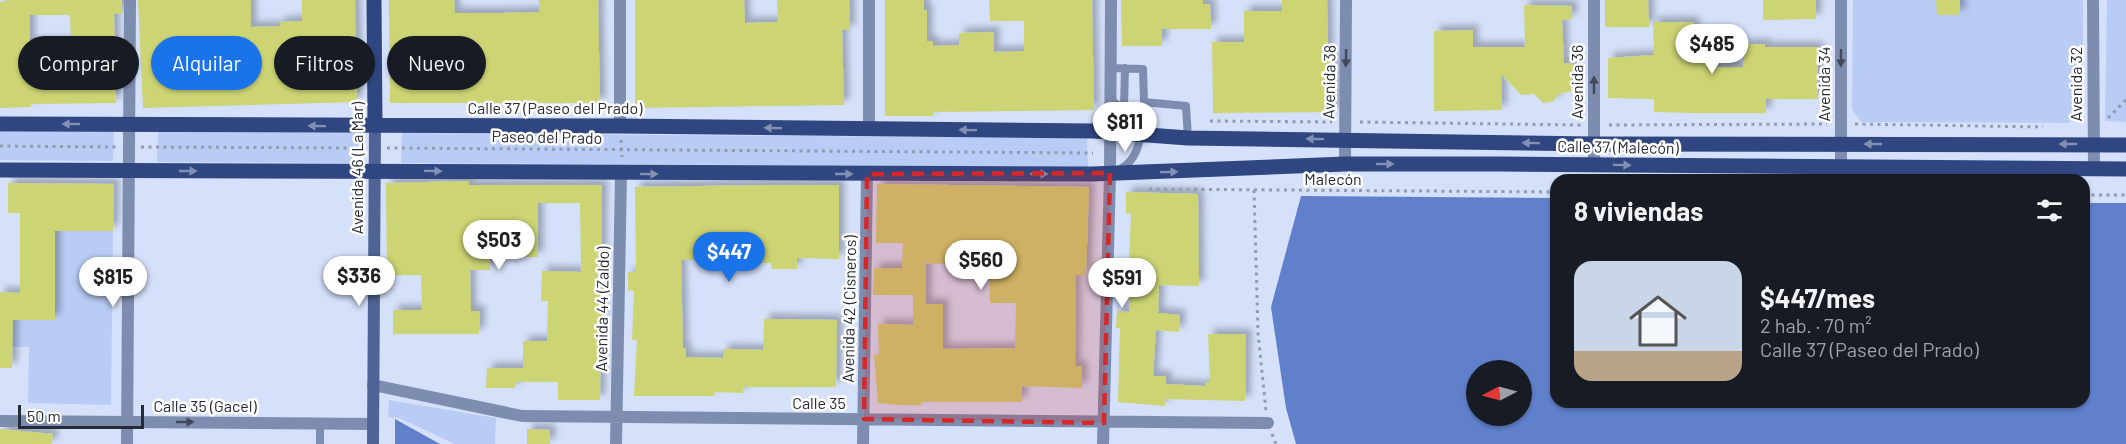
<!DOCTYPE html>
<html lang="es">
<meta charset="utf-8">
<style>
:root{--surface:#171b24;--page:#20242c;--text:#f1f3f6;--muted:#9ea1a6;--accent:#1a73e8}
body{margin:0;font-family:Barlow,sans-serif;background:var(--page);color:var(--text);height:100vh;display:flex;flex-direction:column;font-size:22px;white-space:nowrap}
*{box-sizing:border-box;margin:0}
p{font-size:20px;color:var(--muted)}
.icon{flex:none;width:33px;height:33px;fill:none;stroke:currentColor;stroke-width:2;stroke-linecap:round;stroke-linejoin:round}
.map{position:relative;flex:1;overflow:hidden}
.panel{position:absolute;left:1550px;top:174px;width:540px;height:234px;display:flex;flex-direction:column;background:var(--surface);border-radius:18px;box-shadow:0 2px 4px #0004}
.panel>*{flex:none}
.top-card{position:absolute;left:18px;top:36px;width:570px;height:54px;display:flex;gap:12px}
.needle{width:39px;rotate:264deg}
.tools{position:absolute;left:1466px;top:360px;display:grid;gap:12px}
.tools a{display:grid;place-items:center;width:66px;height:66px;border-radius:50%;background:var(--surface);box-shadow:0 2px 4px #0004;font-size:30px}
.scale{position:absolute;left:18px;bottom:15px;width:126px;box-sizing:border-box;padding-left:6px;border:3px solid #262b35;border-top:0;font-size:16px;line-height:21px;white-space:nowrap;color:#262b35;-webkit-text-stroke:4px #fff;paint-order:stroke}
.price{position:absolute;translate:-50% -51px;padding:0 14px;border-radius:21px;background:#fff;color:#222;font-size:20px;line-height:39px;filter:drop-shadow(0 2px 3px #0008)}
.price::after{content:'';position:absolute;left:50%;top:36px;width:18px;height:14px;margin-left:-9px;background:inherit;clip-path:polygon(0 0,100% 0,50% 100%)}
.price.selected{background:var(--accent);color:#fff}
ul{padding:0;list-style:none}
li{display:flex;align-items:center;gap:18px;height:150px;padding:0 24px}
li span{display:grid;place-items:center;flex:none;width:168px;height:120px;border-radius:18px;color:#555}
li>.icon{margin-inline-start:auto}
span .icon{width:72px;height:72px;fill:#fffc;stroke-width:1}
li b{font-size:26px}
h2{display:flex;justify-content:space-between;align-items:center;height:72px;padding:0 24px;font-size:26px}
.tag{padding:0 21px;border-radius:27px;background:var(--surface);box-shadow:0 2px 4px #0004;font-size:21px;line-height:54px}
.tag.selected{background:var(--accent);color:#fff}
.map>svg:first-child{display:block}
</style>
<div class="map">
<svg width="2126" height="444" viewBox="0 0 2126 444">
<defs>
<filter id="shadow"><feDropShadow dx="5.5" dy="-5.5" stdDeviation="3" flood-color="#0004"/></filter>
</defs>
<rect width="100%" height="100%" fill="#d5e1fb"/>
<path fill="#b9ccf6" d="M1853,0H2083V102L2069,123L1861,122L1852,109Z
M2107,0H2126V122L2105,121Z
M0,132H114L113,161L0,160Z
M158,132L359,133L358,163L157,162Z
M402,133L1087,138L1088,167L401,163Z
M55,231H113L111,405L28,403L29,347H12L13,319L55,320Z
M389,400L496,418L495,444H455L399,418L388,417Z"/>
<path fill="#6180cc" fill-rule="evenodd" d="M1301,196L1555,198L1556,402H2084V203H2126V444H1296L1286,408L1271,307ZM1476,370H1521V416H1476Z
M395,419L440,444H395Z"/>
<path fill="#ccd473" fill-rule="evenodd" filter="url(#shadow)" d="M11,0H122V14H114L116,103L31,104V107L0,108V2ZM30,15H70L71,42L30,43Z
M138,0H251V27L280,26V22L302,21V0H355L357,102L143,108Z
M389,0H454L455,13H501L540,12L539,0H598L600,103H390Z
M635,0H744L745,23L778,22L777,0H849L850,30H842L844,105L635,108Z
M885,0H924V10H927V41H933V46L959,45V33L994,32V52L1024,51V21H990L989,0H1092L1094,110L933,112V116H885Z
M1121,0H1203V4H1210L1211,29H1162V46H1122Z
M1282,0H1327L1328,57H1334L1335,112L1213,113L1212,42H1244V11H1282Z
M1605,0H1648L1649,27H1605Z
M1763,0H1816V19L1763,20Z
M1936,0H1960V15H1937Z
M1524,5L1572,6V19L1562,20L1564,63L1573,64L1571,91L1558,94L1554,101L1543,103L1534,94L1521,95L1501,74L1502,110L1434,111V31L1473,30V47H1525Z
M1653,22H1694V49H1712V67H1743V44H1765V47H1818V99H1766V113H1696L1654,112V99L1608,98V58L1654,55Z
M469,181V185H602L600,400H558V382H515V388H486L487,368H523V341H547L548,301H541L542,271L581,272L580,203H538V257H490V270H470L471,311H480L479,334H393V310H422L421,275H387L386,183Z
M8,183L114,184L113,231H55V320H13L12,368H0V292L20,293V213H8Z
M877,184L1089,187L1086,275H1076L1075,366H1082V388L1022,386V402H921V405H900L878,403L874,355H879L878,324L913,325V295H873L874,268H902L903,243H876ZM926,263L989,266L990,303H1016L1015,348L943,349V304H926Z
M770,185H839V259L797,258V269H772L771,263H732L731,259L681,260L683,348H686V357L723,358V349L763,350L764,319L837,320L836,387H744L743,393L715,392L714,396H634L637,340H632L634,291L628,290V272H636L635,187Z
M1126,192L1198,194L1199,286L1159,285L1158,313L1180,315L1179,332L1156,330L1153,376H1166V384L1205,386V382H1210L1208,334H1246L1245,401L1165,399V406L1118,402L1120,328H1116L1117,311L1129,312L1131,286H1128L1131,214L1126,213Z
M0,429L53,434L52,444H0Z
M527,429L550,430V444H527Z"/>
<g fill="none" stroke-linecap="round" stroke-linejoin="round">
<path stroke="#929baf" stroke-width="3" stroke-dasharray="3 4.5" stroke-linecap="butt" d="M2108,118L2126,100
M1210,121L1332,122
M1360,122L1581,125
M1855,124L2043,127
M1609,125L1827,124
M621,140L622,157
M0,146L117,147
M141,147L363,148
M387,148L1093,153
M1149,189L1556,192
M1254,190L1258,333L1266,411
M2084,195H2126
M1272,434L1276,444"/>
<path stroke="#7d8daf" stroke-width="8" d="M1110,68L1143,69L1144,102L1186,106L1188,138
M1110,100L1142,120
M1124,107L1125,68
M1120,169C1143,158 1142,123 1144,102
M320,444V423"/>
<path stroke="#7d8daf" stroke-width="12" d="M1594,0V165
M2093,0L2094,169
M620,126V0
M869,129V0
M1345,164L1346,0
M1841,169V0
M373,385L522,416L1268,423
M0,421L373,424
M616,444L621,174
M863,444L867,174
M1103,444L1110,173"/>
<path stroke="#7d8daf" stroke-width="12" d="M1110,173L1111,0
M127,444L130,0"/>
<path stroke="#4f6495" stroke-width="12" d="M373,444L375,126"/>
<path stroke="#2f4681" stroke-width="15" d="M374,0L375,126
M0,124L620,126L1094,131L1188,138L1594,144L2126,145
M0,170L1092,174L1345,164H1500L2126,169"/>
</g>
<defs><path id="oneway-solid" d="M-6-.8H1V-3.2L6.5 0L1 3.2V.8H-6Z" transform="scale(1.5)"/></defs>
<g fill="#40485a">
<use href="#oneway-solid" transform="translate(1346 58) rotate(91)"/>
<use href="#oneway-solid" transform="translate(1841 58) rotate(90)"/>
<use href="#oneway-solid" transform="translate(1594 85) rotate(-90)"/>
<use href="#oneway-solid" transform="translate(185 422)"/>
</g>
<g fill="#8290b3">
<use href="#oneway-solid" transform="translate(71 124) rotate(180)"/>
<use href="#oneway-solid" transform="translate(317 126) rotate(-179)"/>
<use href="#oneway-solid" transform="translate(773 128) rotate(-179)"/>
<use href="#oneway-solid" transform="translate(968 130) rotate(-179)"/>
<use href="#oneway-solid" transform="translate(1315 139) rotate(-179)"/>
<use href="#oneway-solid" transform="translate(1531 143) rotate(-179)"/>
<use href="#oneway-solid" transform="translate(1873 144) rotate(-180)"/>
<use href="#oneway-solid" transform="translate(2068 144) rotate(-180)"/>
<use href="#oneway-solid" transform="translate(1385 164)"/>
<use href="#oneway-solid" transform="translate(1622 165) rotate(1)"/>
<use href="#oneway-solid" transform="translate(188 171)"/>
<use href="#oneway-solid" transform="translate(433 171) rotate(1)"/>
<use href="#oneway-solid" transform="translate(1169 172) rotate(-1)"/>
<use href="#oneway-solid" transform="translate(649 174)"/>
<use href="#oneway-solid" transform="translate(844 174)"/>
<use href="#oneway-solid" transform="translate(1039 174)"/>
</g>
<path fill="#d62828" fill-opacity="0.2" stroke="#d62828" stroke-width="4.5" stroke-dasharray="12 8" stroke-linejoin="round" d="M1110,173L1104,423L864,419L867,174Z"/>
<g text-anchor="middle" stroke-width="5" stroke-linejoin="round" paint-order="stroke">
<g font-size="16" fill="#262b35" stroke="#fff">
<text transform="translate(1329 82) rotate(-89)" y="6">Avenida 38</text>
<text transform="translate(1577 82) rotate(-90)" y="6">Avenida 36</text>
<text transform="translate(1824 84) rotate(-90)" y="6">Avenida 34</text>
<text transform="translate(2076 84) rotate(-90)" y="6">Avenida 32</text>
<text x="555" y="114">Calle 37 (Paseo del Prado)</text>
<text transform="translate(547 137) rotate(1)" y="6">Paseo del Prado</text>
<text transform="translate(1618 147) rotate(1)" y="6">Calle 37 (Malecón)</text>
<text transform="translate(357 168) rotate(-90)" y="6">Avenida 46 (La Mar)</text>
<text x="1333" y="185">Malecón</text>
<text transform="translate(602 309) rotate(-89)" y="6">Avenida 44 (Zaldo)</text>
<text transform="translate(849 309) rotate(-89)" y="6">Avenida 42 (Cisneros)</text>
<text x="819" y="409">Calle 35</text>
<text x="205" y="412">Calle 35 (Gacel)</text>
</g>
</g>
</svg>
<div class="tools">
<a><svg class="needle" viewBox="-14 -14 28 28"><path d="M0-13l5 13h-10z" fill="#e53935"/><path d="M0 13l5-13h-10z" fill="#9ea1a6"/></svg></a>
</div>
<div class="scale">50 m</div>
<b class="price" style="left:1712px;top:75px">$485</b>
<b class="price" style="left:1125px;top:153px">$811</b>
<b class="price" style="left:499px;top:271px">$503</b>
<b class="price selected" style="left:729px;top:283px">$447</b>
<b class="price" style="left:981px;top:291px">$560</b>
<b class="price" style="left:359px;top:307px">$336</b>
<b class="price" style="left:113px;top:308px">$815</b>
<b class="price" style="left:1122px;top:309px">$591</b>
<div class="top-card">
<a class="tag">Comprar</a>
<a class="tag selected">Alquilar</a>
<a class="tag">Filtros</a>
<a class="tag">Nuevo</a>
</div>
<section class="panel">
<h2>8 viviendas<svg class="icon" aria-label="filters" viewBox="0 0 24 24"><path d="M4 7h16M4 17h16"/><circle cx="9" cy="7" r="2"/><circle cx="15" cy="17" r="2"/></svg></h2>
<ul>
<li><span style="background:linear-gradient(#c9d6e8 75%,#b9a48a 0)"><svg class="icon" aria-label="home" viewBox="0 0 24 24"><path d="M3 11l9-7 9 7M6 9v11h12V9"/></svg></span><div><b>$447/mes</b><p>2 hab. · 70 m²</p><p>Calle 37 (Paseo del Prado)</p></div></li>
</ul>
</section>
</div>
